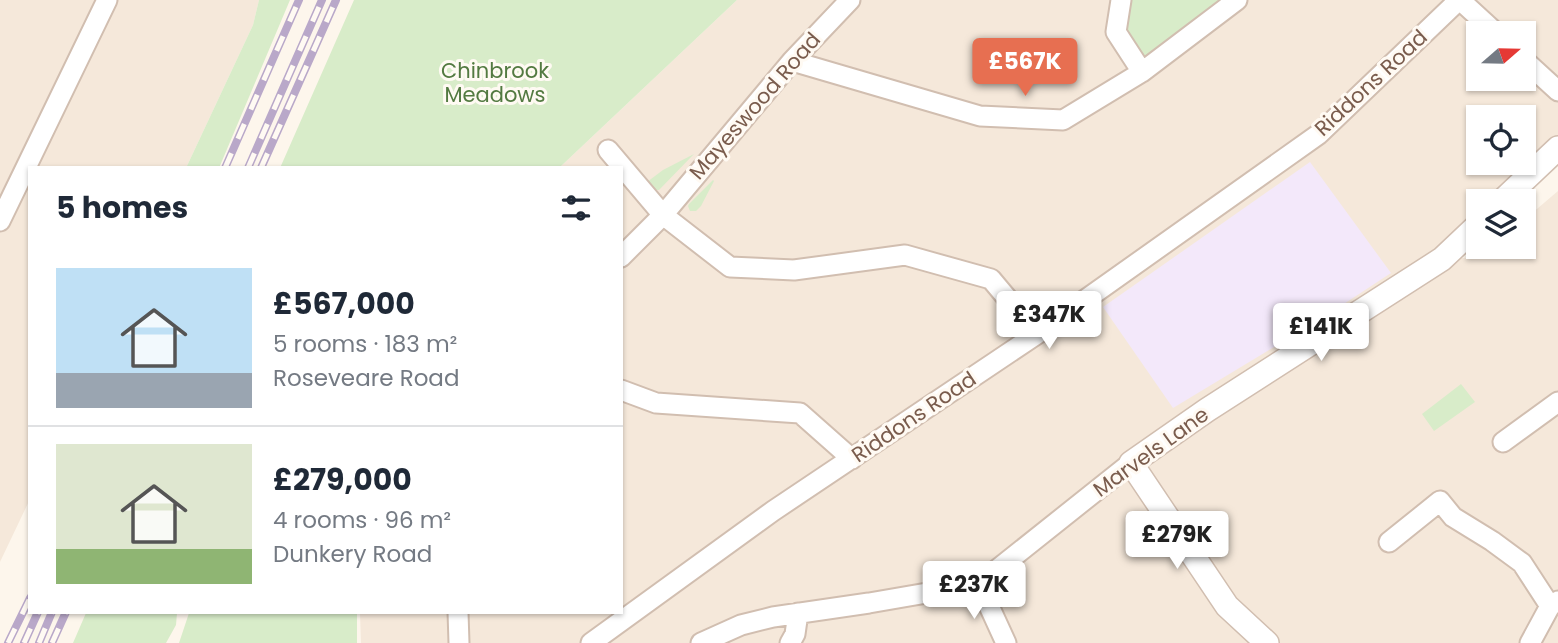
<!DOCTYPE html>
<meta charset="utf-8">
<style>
:root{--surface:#fff;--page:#f6f6f7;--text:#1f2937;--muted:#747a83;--line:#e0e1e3;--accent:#e76f51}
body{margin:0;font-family:Poppins,sans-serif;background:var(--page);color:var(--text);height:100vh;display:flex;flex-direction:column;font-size:26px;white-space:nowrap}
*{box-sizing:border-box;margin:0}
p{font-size:23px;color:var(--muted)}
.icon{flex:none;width:38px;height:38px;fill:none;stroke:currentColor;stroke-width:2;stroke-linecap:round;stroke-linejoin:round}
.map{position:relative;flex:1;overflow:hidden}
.sheet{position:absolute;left:28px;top:166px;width:595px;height:448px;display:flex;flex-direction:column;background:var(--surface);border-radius:0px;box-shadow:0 2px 5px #0004}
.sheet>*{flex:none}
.needle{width:46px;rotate:70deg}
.tools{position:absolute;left:1466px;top:21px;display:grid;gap:14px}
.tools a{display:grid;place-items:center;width:70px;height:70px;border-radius:0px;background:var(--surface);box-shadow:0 2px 5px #0004;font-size:35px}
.price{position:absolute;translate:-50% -60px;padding:0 16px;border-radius:7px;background:#fff;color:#222;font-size:23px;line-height:46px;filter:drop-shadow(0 2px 4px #0008)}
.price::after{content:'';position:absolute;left:50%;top:42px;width:21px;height:16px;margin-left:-10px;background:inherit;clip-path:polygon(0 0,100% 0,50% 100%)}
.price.current{background:var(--accent);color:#fff}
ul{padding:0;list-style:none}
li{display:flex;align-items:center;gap:21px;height:175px;padding:0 28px}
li+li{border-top:2px solid var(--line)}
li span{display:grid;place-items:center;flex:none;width:196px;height:140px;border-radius:0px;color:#555}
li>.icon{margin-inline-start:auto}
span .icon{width:84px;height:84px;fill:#fffc;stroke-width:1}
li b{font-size:30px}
h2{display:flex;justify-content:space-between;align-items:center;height:84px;padding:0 28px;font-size:30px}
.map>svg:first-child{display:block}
</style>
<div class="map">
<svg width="1558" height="643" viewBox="0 0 1558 643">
<rect width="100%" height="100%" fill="#fdf6ec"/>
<path fill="#f5e8da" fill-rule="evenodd" d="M0,0H259L253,25L186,168H30V499L0,562Z
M737,0H1558V145L1501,201H1479V223L1443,259L1481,257L1493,247H1524V220L1558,191V643H361L360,613L621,612V168H559ZM1479,33H1524V79H1479ZM1479,117H1524V163H1479Z"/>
<path fill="#f3e8fa" d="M1310,162L1391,273L1324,317L1173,408L1103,307Z"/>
<path fill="#d8ecc9" d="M259,0H290L219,168H186L253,25Z
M354,0H737L559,168H280Z
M1121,0H1237L1142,72L1116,32Z
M694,154L659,190H655L647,182L663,170Z
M713,180L714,181L701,206L696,211H690L688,206L689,204Z
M1461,384L1475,402L1434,431L1422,414Z
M86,613H177L176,625L166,643H73Z
M189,613H357V643H179Z"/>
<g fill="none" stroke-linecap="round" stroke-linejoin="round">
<defs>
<path id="minor" d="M1121,0L1116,32L1142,72
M1460,0L1496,33
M1524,60L1558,91
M792,61L980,116L1063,120L1142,72L1237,0
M608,150L663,215L730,267L794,270L905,255L991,279L1037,334
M0,221L107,0
M621,257L663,215L792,61L850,0
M621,390L656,403L800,413L852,459
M1503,442L1558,402
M1389,542L1440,501L1453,517L1492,541L1522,563L1550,606
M979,584L1006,643
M458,612L459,643
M591,643L773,511L1037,334L1319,134L1459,0
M701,643L741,625L773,617L869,603L979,584L1131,463
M790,643L795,634L798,613
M1530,643L1550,606L1558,601"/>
<path id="tertiary" d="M1502,201L1558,148
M1267,643L1227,606L1131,463L1207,410L1442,259L1479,224"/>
</defs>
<use href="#minor" stroke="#d1beb0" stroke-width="23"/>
<use href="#tertiary" stroke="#d1beb0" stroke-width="26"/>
<use href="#minor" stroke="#fff" stroke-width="19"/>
<use href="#tertiary" stroke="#fff" stroke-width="23"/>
<defs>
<path id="rail" d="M225,168L299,0
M248,168L322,0
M261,168L336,0
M8,643L30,598
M24,643L38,612
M39,643L52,612
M52,643L66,612"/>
</defs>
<use href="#rail" stroke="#b9a8c9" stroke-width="8"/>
<use href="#rail" stroke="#fffaf3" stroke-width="5" stroke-dasharray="16" stroke-linecap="butt"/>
</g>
<g text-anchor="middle" stroke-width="6" stroke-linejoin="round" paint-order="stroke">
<g font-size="21" fill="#537a41" stroke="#fffaf3">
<text x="495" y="78">Chinbrook<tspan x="495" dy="24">Meadows</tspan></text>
</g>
<g font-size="21" fill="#7a5c4d" stroke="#fffaf3">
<text transform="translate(1371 83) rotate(-43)" y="7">Riddons Road</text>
<text transform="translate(755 106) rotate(-49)" y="7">Mayeswood Road</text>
<text transform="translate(914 417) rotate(-34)" y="7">Riddons Road</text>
<text transform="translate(1151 452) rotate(-36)" y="7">Marvels Lane</text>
</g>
</g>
</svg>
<div class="tools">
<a><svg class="needle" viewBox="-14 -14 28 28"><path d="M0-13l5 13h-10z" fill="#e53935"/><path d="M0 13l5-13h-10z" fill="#747a83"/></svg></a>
<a><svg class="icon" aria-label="locate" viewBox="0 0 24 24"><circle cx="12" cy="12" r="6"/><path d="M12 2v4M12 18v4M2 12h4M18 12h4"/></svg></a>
<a><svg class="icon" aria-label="layers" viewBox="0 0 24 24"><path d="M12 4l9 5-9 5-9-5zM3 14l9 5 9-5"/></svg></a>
</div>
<b class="price current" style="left:1025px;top:98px">£567K</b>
<b class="price" style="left:1049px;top:351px">£347K</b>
<b class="price" style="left:1321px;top:363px">£141K</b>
<b class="price" style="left:1177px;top:571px">£279K</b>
<b class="price" style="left:974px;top:621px">£237K</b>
<section class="sheet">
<h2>5 homes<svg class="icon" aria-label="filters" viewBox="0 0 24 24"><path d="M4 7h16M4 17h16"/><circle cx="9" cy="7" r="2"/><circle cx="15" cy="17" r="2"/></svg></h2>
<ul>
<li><span style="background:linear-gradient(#bfe0f5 75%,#9aa5b1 0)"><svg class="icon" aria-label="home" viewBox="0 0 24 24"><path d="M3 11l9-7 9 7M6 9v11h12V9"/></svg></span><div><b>£567,000</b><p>5 rooms · 183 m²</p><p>Roseveare Road</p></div></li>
<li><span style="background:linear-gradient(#dfe7d0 75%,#8fb573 0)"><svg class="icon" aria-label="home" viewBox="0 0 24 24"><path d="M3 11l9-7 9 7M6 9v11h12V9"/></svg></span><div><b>£279,000</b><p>4 rooms · 96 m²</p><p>Dunkery Road</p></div></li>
</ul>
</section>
</div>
